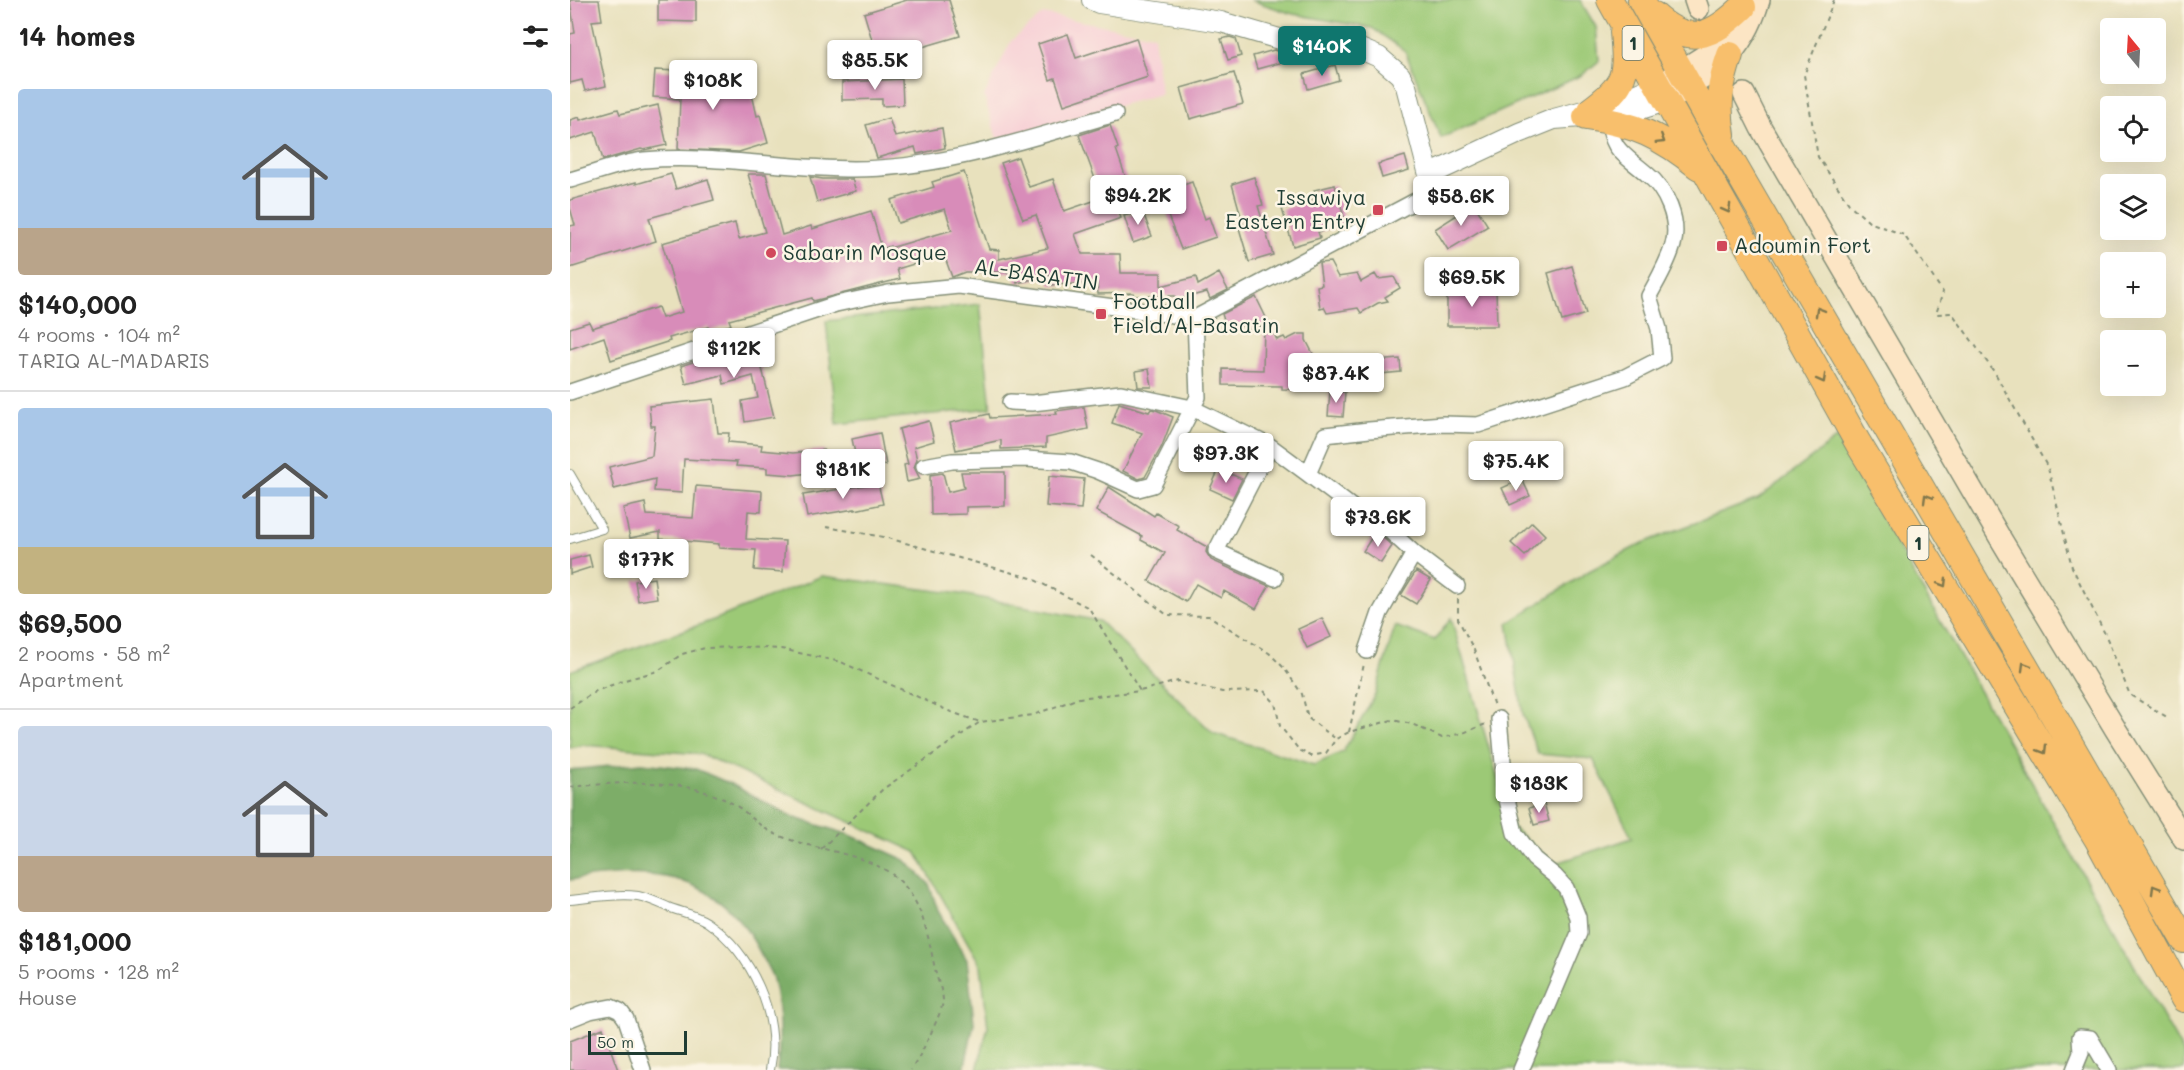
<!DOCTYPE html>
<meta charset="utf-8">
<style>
:root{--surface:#fff;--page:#f6f6f6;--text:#222;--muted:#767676;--line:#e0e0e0;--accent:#0f766e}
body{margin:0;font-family:Mali,sans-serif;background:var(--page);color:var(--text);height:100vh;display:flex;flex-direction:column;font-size:22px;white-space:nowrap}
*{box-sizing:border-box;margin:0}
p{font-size:20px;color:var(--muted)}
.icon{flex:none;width:33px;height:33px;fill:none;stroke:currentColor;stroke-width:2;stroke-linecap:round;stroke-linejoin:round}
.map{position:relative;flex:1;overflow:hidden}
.drawer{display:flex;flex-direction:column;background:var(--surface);width:570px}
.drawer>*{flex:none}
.needle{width:39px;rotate:342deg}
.fabs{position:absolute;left:1530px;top:18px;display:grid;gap:12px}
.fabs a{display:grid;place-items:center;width:66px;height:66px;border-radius:6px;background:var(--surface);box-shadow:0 6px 24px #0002;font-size:30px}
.scale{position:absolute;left:18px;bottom:15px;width:99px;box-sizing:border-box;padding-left:6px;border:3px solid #1f3d34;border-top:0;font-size:16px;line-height:21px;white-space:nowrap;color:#1f3d34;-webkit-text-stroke:4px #fcf5e5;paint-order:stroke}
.price{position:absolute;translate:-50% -51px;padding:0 14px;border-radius:6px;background:#fff;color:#222;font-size:20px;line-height:39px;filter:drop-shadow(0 2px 3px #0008)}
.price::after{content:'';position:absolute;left:50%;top:36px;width:18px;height:14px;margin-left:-9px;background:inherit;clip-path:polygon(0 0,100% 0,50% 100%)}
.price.active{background:var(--accent);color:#fff}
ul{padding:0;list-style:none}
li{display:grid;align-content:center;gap:12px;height:318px;padding:0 18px}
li+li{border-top:2px solid var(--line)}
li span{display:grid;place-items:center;height:186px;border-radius:6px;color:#555}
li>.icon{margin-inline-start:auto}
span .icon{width:108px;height:108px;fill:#fffc;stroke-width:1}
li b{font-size:26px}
h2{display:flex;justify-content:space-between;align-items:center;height:72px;padding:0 18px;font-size:26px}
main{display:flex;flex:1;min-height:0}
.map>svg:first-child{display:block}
</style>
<main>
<section class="drawer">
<h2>14 homes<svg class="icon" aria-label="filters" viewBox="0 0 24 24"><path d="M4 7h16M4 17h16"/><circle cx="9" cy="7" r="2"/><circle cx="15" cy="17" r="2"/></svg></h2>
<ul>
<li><span style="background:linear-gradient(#a9c7e8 75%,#b9a48a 0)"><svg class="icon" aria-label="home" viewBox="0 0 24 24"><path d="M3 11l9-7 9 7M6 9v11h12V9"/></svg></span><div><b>$140,000</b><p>4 rooms · 104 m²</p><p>TARIQ AL-MADARIS</p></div></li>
<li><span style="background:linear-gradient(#a9c7e8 75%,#c2b280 0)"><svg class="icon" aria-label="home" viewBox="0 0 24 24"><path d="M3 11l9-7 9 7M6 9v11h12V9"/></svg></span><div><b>$69,500</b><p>2 rooms · 58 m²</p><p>Apartment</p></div></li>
<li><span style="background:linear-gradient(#c9d6e8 70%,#b9a48a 0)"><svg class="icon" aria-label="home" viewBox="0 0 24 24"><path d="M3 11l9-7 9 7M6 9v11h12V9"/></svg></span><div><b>$181,000</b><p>5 rooms · 128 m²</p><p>House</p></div></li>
</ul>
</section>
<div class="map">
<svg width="1614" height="1070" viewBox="0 0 1614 1070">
<rect width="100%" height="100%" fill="#fcf5e5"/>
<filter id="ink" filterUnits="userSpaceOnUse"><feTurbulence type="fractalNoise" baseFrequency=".0167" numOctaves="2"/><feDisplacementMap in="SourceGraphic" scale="12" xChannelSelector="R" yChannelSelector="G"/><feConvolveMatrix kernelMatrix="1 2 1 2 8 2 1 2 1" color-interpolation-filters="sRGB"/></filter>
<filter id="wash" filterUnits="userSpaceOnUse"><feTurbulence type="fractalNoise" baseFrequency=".008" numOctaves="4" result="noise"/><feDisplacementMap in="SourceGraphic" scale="24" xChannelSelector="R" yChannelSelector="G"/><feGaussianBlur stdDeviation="1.35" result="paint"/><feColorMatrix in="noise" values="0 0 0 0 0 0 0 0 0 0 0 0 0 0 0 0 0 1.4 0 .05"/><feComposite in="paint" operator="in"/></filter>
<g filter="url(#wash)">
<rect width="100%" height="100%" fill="#e8e1bd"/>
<path fill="#f7cfd5" d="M473,14L584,35L591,94L427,139L414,96L441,41Z"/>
<path fill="#9cc976" stroke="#5e8355" stroke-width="1.5" d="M681,0H1010L1026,27L1029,61L1012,75L871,138L835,51L802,28L723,14Z
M410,304L421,408L267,424L256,321Z
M1267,438L1614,1054V1070H407L418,1027L411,966L346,852L131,754L13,745L0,748V671L146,619L252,576L391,594L529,621L643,733L744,765L773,752L805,695L825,626L865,640L881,618L942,827L984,864L1062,838L1023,759L968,754L953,714L938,623L1019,571L1073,543L1188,499Z"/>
<path fill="#7dad67" stroke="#4e754e" stroke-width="1.5" d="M72,763L126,769L163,785L222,817L280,835L335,860L359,884L368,911L397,960L404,1023L394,1070H207C211,1042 210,1007 203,979C201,972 196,965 193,958C174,919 148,891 105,879C77,871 29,875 0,880V770Z"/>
<g id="blocks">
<path fill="#d88cb9" d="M0,0H29L32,20L22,21L36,86L15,91L12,80L0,83V34L5,33Z
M88,0H126V22L88,21Z
M337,0H379L390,36L308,60L294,13Z
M498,34L506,58L566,38L578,77L494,105L485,78L480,80L468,44Z
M660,37L666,39L671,56L658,60L651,39Z
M704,50L710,52L713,62L687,69L683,56Z
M765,65L769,80L738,89L734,74Z
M85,70L131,72L130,82L177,72L187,116L190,115L198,143L169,152L108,149L110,99L83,97Z
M664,73L673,104L620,119L611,88Z
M332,79L333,105L312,106V99L272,100V82Z
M88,105L97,145L74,150L71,149L33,160L25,132L0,140V120L9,117L10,120L48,109L50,114Z
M319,118L325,137L372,128L375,148L347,154L345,147L307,158L296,125Z
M540,125L548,148L546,149L557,181L541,187L551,218L505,234L512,254H550L551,273H591V286L626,277L628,285L649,273L658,290L640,299L637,292L606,300L605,296H564L563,293L528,294L527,283L480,285V275L447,283L445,272H395L382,277L374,255L327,269L330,279L243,301L242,298L189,312L159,320L161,325L139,331L138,327L99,338L100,341L41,360L34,337L0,349V328L19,322L22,328L88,307L92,318L112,312L92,243L165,223L169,239L195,232L178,174H196L212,235L241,226L242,229L301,211L312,249L320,246V248L382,230L375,209L328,223L321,200L364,187L362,182L394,172L419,249L429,250V259L478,248L466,215L453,219L431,163L448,157L459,187L483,179L494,211L532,198L509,135Z
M835,156L839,170L812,178L808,164Z
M101,174L106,189L138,179L144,200L79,218L86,241L0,268V226L5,225L0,208V200L66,182V184Z
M240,177L253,179H282L286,191L247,202Z
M684,177L693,205L688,206L703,255L679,262L669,228L674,227L662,184Z
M622,182L635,219L639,217L646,237L611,249L589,193Z
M765,185L776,224L748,232L750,238L723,246L712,209L747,198L744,190Z
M904,204L918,226L878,250L865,229Z
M572,210L582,236L563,243L554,216Z
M760,262L768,277L787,274L791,282L805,274L808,279L824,277L830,288L815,297L818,301L808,303L791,313L788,308L757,313L754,307L750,308L747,286L752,285L749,263Z
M1002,266L1016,314L992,321L978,273Z
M877,289H926L927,326H877Z
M686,297L707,340L714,337L716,340L728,334H736V340L754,375V390L712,389V386L653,385V369L693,370L694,325L678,330L677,324L657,330L652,314Z
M164,348L167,362L189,356L204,417L175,422L172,401L188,398L183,376L154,384L152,375L116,384L111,366Z
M830,359L831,372L810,374L811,379L791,380L789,362Z
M579,369L582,387H568L566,371Z
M760,391L775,392L773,417L758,416Z
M144,399L148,433H159L158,442L192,445L191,450L223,453L254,450L256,471L223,475L197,473V468L166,466L167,462L114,459L112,493L84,491L85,479L44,489L39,467L82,456L85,426H81L79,406Z
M549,403L579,412L581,409L586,410L603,417L592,446L575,477L569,479L553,471L572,433L542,423Z
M514,407L518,429L476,438V447L431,449V440L386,450L380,423L419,414L420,418L487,414L486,411Z
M359,421L364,441L344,447L347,460L344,467L350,479L337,482L334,465L338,464L329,429Z
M310,433L316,465L288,468L282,439Z
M649,469L672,479L662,499L640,489Z
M391,472H435V506L396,507V514L361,515L360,475L373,473L378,492L394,488Z
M479,476L514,479L511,509L476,506Z
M952,479L960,496L940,505L932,488Z
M308,483L313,504L285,510V509L237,517L233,495Z
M126,486L192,491L191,512L178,511L176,539L215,541L213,572L184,570L186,550L149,548V544L90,539V532L60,538L53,508L75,503L77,515L123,518Z
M539,487L584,516L586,513L609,526L607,530L637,547L636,552L641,560L699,586L686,609L654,591L651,598L626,584L616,602L579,581L595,553L571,540L572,536L526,511Z
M962,522L975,535L955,556L941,543Z
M806,531L822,546L811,563L793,551Z
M19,555L22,567L0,574V560Z
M846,571L861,580L846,604L831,595Z
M84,578L87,598L68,601L65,581Z
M752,618L761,637L737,648L728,629Z
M974,803L979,821L964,825L959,808Z
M33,1028L48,1070H0V1041Z"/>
</g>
</g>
<g filter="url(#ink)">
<use href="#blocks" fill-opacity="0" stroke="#848f78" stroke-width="1.5"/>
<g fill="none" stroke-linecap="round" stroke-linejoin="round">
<defs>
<path id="service" d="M0,474L32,529L0,539
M0,900C22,898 46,893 68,896C78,898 89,903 98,907C111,912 126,915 137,922C182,953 211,1016 200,1070"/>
<path id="minor" d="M0,180C22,174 53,162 74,160C144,154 214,169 283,169C373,169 459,138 545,114
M0,392L266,304L318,293L389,286L625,318L851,198L857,188L859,175
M440,402L462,403L551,393L622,408L700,446L738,474L755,435L799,430L873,424L908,425L1055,377L1092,358L1089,329L1079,296C1088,279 1098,263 1103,245C1110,221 1096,189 1077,174C1053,153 1040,151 1039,115
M700,446L646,551L705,578
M354,466L382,461L456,459L501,462L528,471L568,489L583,485L628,397L625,318
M738,474L795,517L808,520L845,554L887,586
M797,651L810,613L844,553
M929,719L936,795L945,833L964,859L985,876L996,888L1008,917L1009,933L951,1070
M0,1019L20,1011L41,1007L50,1011L56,1019L73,1070
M1504,1070L1511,1053L1510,1037L1520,1038L1539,1070"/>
<path id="tertiary" d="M522,0L529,3L651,22L723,43L788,48L809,57L830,75L836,86L859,175L949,133L984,119
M1087,85L1053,100L984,119L1055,114L1096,101"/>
<path id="secondary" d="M1125,0L1128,9
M1098,79L1144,50L1169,15
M1174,94L1191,128L1429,536L1546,730L1614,839
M1096,101C1142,75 1173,54 1189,0"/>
<path id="trunk" d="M1040,0L1288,443L1528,840L1614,999
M1071,0L1154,148L1614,940
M1084,15C1119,47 1142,37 1173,7
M1021,110C1057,84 1057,74 1053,32
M1016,117C1065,124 1091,136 1129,167
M1152,135C1147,107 1150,83 1160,55"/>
</defs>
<use href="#service" stroke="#848f78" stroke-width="10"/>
<use href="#minor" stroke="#848f78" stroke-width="18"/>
<use href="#tertiary" stroke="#848f78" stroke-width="22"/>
<use href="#secondary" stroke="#848f78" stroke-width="24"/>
<use href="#trunk" stroke="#848f78" stroke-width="28"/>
<path stroke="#848f78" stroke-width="2" stroke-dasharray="4.5 4.5" stroke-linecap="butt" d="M1264,0L1234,75L1248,157L1279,204L1299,222L1334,235L1373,292L1366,314L1382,313L1425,373L1478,468L1502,567L1536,636L1560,695L1597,717
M256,527L314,537L461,578L519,608L570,691
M521,555L597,615L639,616L699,653L714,668L732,694L738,718L766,739
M888,599V619L904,650L924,706
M0,708L26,691L55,680L88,671L112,654L135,648L173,647L211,649L271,662L381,712L410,722L463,715L509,698L570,691L608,681L652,692L694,691L705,703L710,726L729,750L741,756L756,753L766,739L779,732L822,720L842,724L872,738L893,733L916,724
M779,732L794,664
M0,787C54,782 116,776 165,805C177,812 188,825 201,832C238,850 282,850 317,871C353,893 358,937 366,974C368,982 373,992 373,1001C373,1011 348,1061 341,1070
M251,849L313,789L410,722"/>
<use href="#service" stroke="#fff" stroke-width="8"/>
<use href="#minor" stroke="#fff" stroke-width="15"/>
<use href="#tertiary" stroke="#fff" stroke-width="20"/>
<use href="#secondary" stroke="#fce5c4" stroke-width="21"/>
<use href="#trunk" stroke="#f8bf6c" stroke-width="26"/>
</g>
<defs><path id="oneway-chevron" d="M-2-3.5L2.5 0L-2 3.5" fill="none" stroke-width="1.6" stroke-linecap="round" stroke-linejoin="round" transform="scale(1.5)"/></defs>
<g stroke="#81784d">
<use href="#oneway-chevron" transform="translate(1091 140) rotate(32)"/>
<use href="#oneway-chevron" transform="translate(1157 209) rotate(61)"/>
<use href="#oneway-chevron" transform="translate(1249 311) rotate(-120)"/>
<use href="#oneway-chevron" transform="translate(1252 379) rotate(61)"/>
<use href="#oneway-chevron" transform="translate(1357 498) rotate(-120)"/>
<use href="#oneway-chevron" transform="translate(1373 583) rotate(59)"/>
<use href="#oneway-chevron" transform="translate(1455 666) rotate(-120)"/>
<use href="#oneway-chevron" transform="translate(1473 750) rotate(59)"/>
<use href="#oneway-chevron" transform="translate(1585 889) rotate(-120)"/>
</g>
</g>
<g fill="#d1495b" stroke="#fcf5e5" stroke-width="2">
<rect x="802" y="204" width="12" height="12" rx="3"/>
<rect x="1146" y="240" width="12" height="12" rx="3"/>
<circle cx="201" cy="253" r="6"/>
<rect x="525" y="308" width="12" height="12" rx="3"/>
</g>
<g text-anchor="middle" stroke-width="5" stroke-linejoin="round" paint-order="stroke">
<g fill="#fcf5e5" stroke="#617469" stroke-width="1.5">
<rect x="1052.5" y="26" width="21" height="34" rx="4.5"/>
<rect x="1337.5" y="526" width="21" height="34" rx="4.5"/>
</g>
<g font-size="20" font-weight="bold" fill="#1f3d34">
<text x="1063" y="50">1</text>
<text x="1348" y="550">1</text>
</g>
<g font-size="21" fill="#1f3d34" stroke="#fcf5e5" text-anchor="start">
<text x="796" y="205" text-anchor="end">Issawiya<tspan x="796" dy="24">Eastern Entry</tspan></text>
<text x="1164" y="253">Adoumin Fort</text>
<text x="213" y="260">Sabarin Mosque</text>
<text x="543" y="309">Football<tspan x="543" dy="24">Field/Al-Basatin</tspan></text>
</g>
<g font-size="21" fill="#1f3d34" stroke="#fcf5e5">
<text transform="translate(466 275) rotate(8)" y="7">AL-BASATIN</text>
</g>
</g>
</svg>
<div class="fabs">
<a><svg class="needle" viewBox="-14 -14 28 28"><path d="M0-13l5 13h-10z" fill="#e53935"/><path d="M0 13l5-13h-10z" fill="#767676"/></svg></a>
<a><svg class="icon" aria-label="locate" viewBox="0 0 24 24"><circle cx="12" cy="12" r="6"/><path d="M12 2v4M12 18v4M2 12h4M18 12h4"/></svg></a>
<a><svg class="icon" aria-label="layers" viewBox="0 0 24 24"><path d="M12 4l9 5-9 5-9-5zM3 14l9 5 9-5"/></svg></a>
<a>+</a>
<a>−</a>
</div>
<div class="scale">50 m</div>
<b class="price active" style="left:752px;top:77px">$140K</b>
<b class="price" style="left:305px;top:91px">$85.5K</b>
<b class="price" style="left:143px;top:111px">$108K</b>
<b class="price" style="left:568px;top:226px">$94.2K</b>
<b class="price" style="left:891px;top:227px">$58.6K</b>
<b class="price" style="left:902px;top:308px">$69.5K</b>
<b class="price" style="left:164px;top:379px">$112K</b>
<b class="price" style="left:766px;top:404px">$87.4K</b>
<b class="price" style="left:656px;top:484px">$97.3K</b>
<b class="price" style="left:946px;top:492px">$75.4K</b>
<b class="price" style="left:273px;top:500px">$181K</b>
<b class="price" style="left:808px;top:548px">$73.6K</b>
<b class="price" style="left:76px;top:590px">$177K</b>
<b class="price" style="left:969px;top:814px">$183K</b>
</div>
</main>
